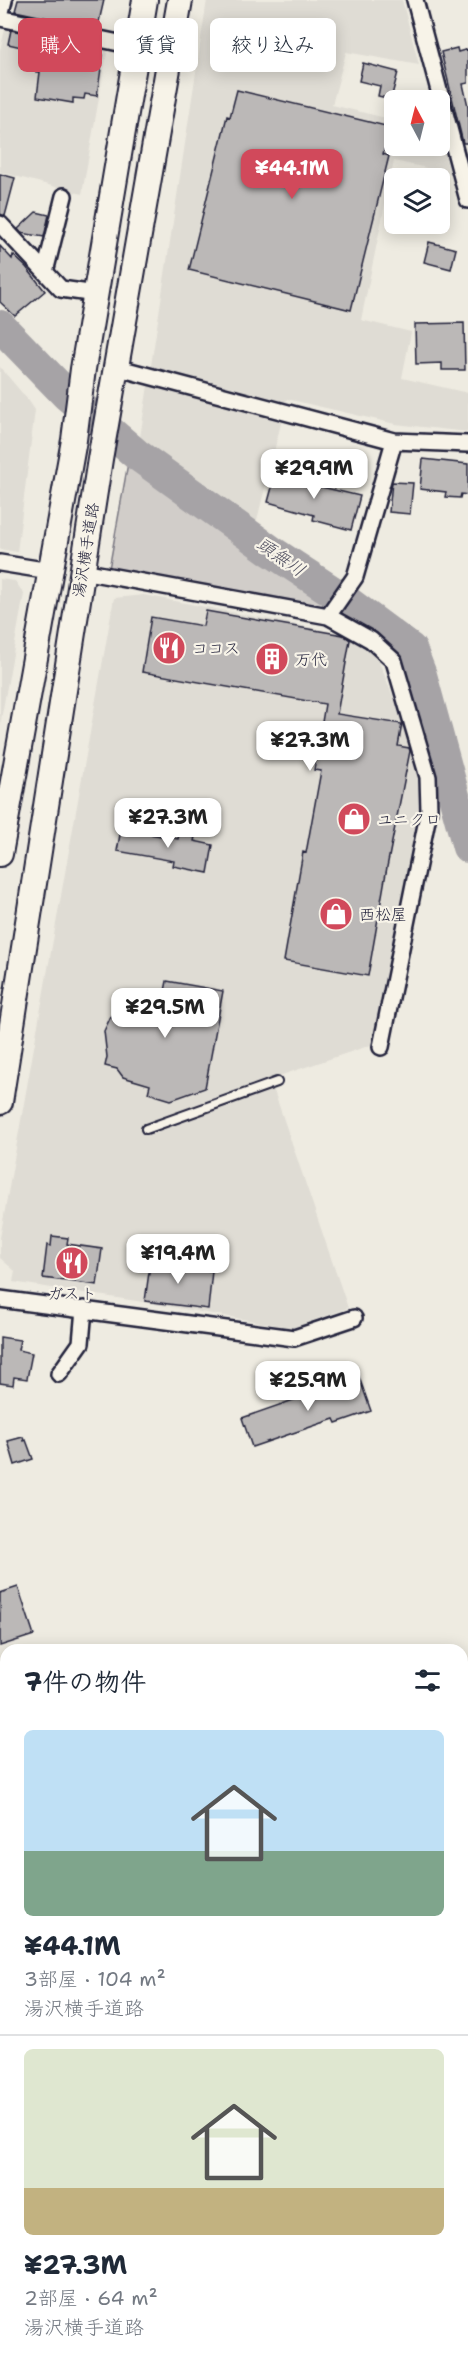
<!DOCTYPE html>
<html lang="ja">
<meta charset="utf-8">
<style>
:root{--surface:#fff;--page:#f2f2f3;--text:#1f2937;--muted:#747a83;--line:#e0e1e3;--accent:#d1495b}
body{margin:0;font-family:"Shantell Sans","Klee One",sans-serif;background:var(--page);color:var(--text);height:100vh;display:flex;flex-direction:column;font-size:22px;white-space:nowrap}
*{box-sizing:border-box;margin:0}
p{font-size:20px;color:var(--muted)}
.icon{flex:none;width:33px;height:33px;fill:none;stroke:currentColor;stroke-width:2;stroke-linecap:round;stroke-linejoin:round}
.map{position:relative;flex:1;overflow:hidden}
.details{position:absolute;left:0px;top:1644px;width:468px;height:722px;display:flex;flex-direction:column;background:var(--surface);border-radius:18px 18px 0 0;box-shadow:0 3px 15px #0003}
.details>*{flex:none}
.guide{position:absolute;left:18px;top:18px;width:432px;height:54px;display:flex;gap:12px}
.needle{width:39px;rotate:353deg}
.tools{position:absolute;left:384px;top:90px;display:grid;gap:12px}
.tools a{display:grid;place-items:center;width:66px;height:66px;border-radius:9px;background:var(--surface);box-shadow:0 3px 15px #0003;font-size:30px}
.price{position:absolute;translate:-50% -51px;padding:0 14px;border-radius:12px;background:#fff;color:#222;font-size:20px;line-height:39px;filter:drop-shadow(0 2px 3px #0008)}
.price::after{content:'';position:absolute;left:50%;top:36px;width:18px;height:14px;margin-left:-9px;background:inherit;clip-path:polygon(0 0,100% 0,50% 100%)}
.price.current{background:var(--accent);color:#fff}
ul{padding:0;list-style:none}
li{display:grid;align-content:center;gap:12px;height:318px;padding:0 24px}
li+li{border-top:2px solid var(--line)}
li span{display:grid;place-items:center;height:186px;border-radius:9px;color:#555}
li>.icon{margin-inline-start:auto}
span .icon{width:108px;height:108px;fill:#fffc;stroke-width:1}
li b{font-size:26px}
h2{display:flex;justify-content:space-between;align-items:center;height:72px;padding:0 24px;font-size:26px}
.tag{padding:0 21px;border-radius:9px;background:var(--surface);box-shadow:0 3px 15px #0003;font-size:21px;line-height:54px}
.tag.current{background:var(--accent);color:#fff}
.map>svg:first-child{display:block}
</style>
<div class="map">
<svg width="468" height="2365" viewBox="0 0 468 2365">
<rect width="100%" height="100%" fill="#eeebe1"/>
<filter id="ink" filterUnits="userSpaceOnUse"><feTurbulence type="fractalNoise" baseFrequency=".0167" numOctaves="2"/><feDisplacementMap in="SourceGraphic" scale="12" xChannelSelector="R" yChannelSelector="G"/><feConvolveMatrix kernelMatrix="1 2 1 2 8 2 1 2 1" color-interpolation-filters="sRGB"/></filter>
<g filter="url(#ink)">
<path fill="#dfdcd4" d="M207,0H402L419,65L346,52L332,105L394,120V146H440V134L450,173L394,161L361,320L411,332L402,378L468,393V432L395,424L287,399L255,528L139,444Z
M6,25L108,47L82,194L0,172V50Z
M0,367L29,401L35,410L17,552L0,549Z
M0,579L15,581L24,594L0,725Z
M144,595L354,636L377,657L402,718L424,792L377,1043L270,1079L348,1308L293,1328L143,1302L13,1282L15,1271L0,1258V1238L114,598Z
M0,1689L6,1705V1916L0,1919Z
M6,1931V2360H239L241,2365H0V1934Z"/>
<path fill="#d1cdc9" stroke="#7a7882" stroke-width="1.5" d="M128,463L324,599L322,607L109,569Z
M468,2105V2365H404L398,2360H462V2109Z"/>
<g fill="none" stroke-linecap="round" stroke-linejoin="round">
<path stroke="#a6a3a6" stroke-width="32" d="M0,326L67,395L136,454L271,551L341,597L411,649L421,675L468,847
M468,1757L464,1766L468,1779
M462,1882L468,1871
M462,1929V1974
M462,2008L468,2021"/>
</g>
<path fill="#bbb8b7" stroke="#22223b" stroke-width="1.5" d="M18,0H104L98,26L95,25V28L15,11Z
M11,30L91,47L90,53L103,55L97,96L85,94L84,99L73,98V103L37,97L40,72H36L39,51L8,44Z
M457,48L458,52L468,49V83L463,84L468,106V143H463L441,52Z
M363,63L398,72L391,99L378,96L380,86L359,81Z
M237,90L390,127L383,154L389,156L351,310L189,270L227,116L230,117Z
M0,174L15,178L5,216L0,214Z
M36,212L49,215L44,237L21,233L18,229Z
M429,242L456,249L451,269L424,262Z
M0,246L12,259L13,255L26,267L45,291L15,316L0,302Z
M464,323L465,370H442V363L416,364L415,324Z
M423,459L468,464V495L461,494L460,498L445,497L446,492L420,489Z
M277,469L314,479L313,485L360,496L351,530L313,520L314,515L268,502Z
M392,482L413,483L410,514L389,512Z
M206,611L343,635L350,640L337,714L402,724L398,746L409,748L410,751L387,867L368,976L284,961L303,852L306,853L321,771L314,770L325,704L142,672L151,617L203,626Z
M121,829L178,839L179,834L195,837L194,841L213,845L208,873L173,866L174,861L117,851Z
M167,981L223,991L205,1088L171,1100L148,1093L150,1085L123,1077L117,1069L105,1066L107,1057L104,1031L118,1001L127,1003L152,994L164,996Z
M52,1236L68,1238L67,1244L102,1249L97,1285L43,1278L47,1245L51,1246Z
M151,1258L178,1262V1267L212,1271L208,1309L145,1301Z
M0,1337L20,1340L18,1350L32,1353L27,1379L14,1377L13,1385L0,1383Z
M359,1377L371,1411L336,1423L334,1419L252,1447L242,1418Z
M23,1437L24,1441L26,1440L33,1459L15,1465L8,1441Z
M18,1587L34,1635L0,1646V1593Z"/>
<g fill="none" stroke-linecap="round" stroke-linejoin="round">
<defs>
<path id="service" d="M146,1129L277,1082"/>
<path id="minor" d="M415,0L468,200
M0,16L4,0
M0,18L138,47
M0,224L61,289L96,294
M45,272L64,196
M115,367L394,441L468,444
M0,563L50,571
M82,571L328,616L355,577L394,441
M328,616L371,640L394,661L428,777L429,810L381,1047
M0,1299L294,1338L354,1318
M59,1374L81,1343L84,1309
M0,2002H6
M0,2140L6,2158
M76,2360L78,2365"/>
<path id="trunk" d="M0,854L74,440L83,369L145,0
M0,1102L100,459L180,0"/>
</defs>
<use href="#service" stroke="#22223b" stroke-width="12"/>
<use href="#minor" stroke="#22223b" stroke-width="20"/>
<use href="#trunk" stroke="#22223b" stroke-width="28"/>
<use href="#service" stroke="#f7f3e8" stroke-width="8"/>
<use href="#minor" stroke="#f7f3e8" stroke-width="15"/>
<use href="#trunk" stroke="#f7f3e8" stroke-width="24"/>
</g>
</g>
<defs>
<symbol id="restaurant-disc" viewBox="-11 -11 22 22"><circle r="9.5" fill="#d1495b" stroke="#f7f3e8"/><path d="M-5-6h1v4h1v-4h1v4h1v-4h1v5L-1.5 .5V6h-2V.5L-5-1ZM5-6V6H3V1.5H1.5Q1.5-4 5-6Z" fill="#fff"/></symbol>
<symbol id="building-disc" viewBox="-11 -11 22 22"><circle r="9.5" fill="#d1495b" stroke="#f7f3e8"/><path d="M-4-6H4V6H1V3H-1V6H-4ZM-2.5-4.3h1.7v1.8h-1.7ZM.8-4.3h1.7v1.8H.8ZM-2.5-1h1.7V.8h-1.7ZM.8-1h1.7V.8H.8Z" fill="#fff"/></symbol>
<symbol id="shop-disc" viewBox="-11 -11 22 22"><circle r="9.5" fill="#d1495b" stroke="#f7f3e8"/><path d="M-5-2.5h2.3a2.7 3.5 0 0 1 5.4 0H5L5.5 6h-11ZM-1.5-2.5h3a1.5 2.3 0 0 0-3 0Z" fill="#fff"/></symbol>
</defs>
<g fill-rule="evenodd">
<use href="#restaurant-disc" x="150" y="629" width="38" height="38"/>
<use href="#building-disc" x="253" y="640" width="38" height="38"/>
<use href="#shop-disc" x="335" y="800" width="38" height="38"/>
<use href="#shop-disc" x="317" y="895" width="38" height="38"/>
<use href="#restaurant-disc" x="53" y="1244" width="38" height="38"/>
</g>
<g text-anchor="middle" stroke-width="4.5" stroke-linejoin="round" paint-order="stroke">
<g font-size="16" fill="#22223b" stroke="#f7f3e8">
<text transform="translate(85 550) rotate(-81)" y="6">湯沢横手道路</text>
</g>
<g font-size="16" fill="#22223b" stroke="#f7f3e8" text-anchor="start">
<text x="192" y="654">ココス</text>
<text x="295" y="665">万代</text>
<text x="377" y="825">ユニクロ</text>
<text x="359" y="920">西松屋</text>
<text x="72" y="1299" text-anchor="middle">ガスト</text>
</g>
<g font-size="18" font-style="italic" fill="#504f60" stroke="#f7f3e8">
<text transform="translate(281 557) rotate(35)" y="6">頭無川</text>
</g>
</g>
</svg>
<div class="tools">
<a><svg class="needle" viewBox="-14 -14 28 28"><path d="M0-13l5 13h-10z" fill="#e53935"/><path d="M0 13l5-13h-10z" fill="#747a83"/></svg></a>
<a><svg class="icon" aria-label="layers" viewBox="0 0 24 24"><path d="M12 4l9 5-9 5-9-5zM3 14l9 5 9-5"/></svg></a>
</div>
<b class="price current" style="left:292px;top:200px">¥44.1M</b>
<b class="price" style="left:314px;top:500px">¥29.9M</b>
<b class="price" style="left:310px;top:772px">¥27.3M</b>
<b class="price" style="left:168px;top:849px">¥27.3M</b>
<b class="price" style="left:165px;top:1039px">¥29.5M</b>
<b class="price" style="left:178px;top:1285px">¥19.4M</b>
<b class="price" style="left:308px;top:1412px">¥25.9M</b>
<div class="guide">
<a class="tag current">購入</a>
<a class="tag">賃貸</a>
<a class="tag">絞り込み</a>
</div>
<section class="details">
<h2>7件の物件<svg class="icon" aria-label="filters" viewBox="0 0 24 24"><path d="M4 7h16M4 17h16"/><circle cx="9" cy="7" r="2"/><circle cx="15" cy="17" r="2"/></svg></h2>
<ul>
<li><span style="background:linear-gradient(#bfe0f5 65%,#7fa58c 0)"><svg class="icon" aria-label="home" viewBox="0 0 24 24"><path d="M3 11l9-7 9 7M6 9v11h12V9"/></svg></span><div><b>¥44.1M</b><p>3部屋 · 104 m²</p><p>湯沢横手道路</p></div></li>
<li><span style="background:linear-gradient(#dfe7d0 75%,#c2b280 0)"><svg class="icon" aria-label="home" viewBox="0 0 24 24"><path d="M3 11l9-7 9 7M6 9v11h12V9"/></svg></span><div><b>¥27.3M</b><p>2部屋 · 64 m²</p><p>湯沢横手道路</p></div></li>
</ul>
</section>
</div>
